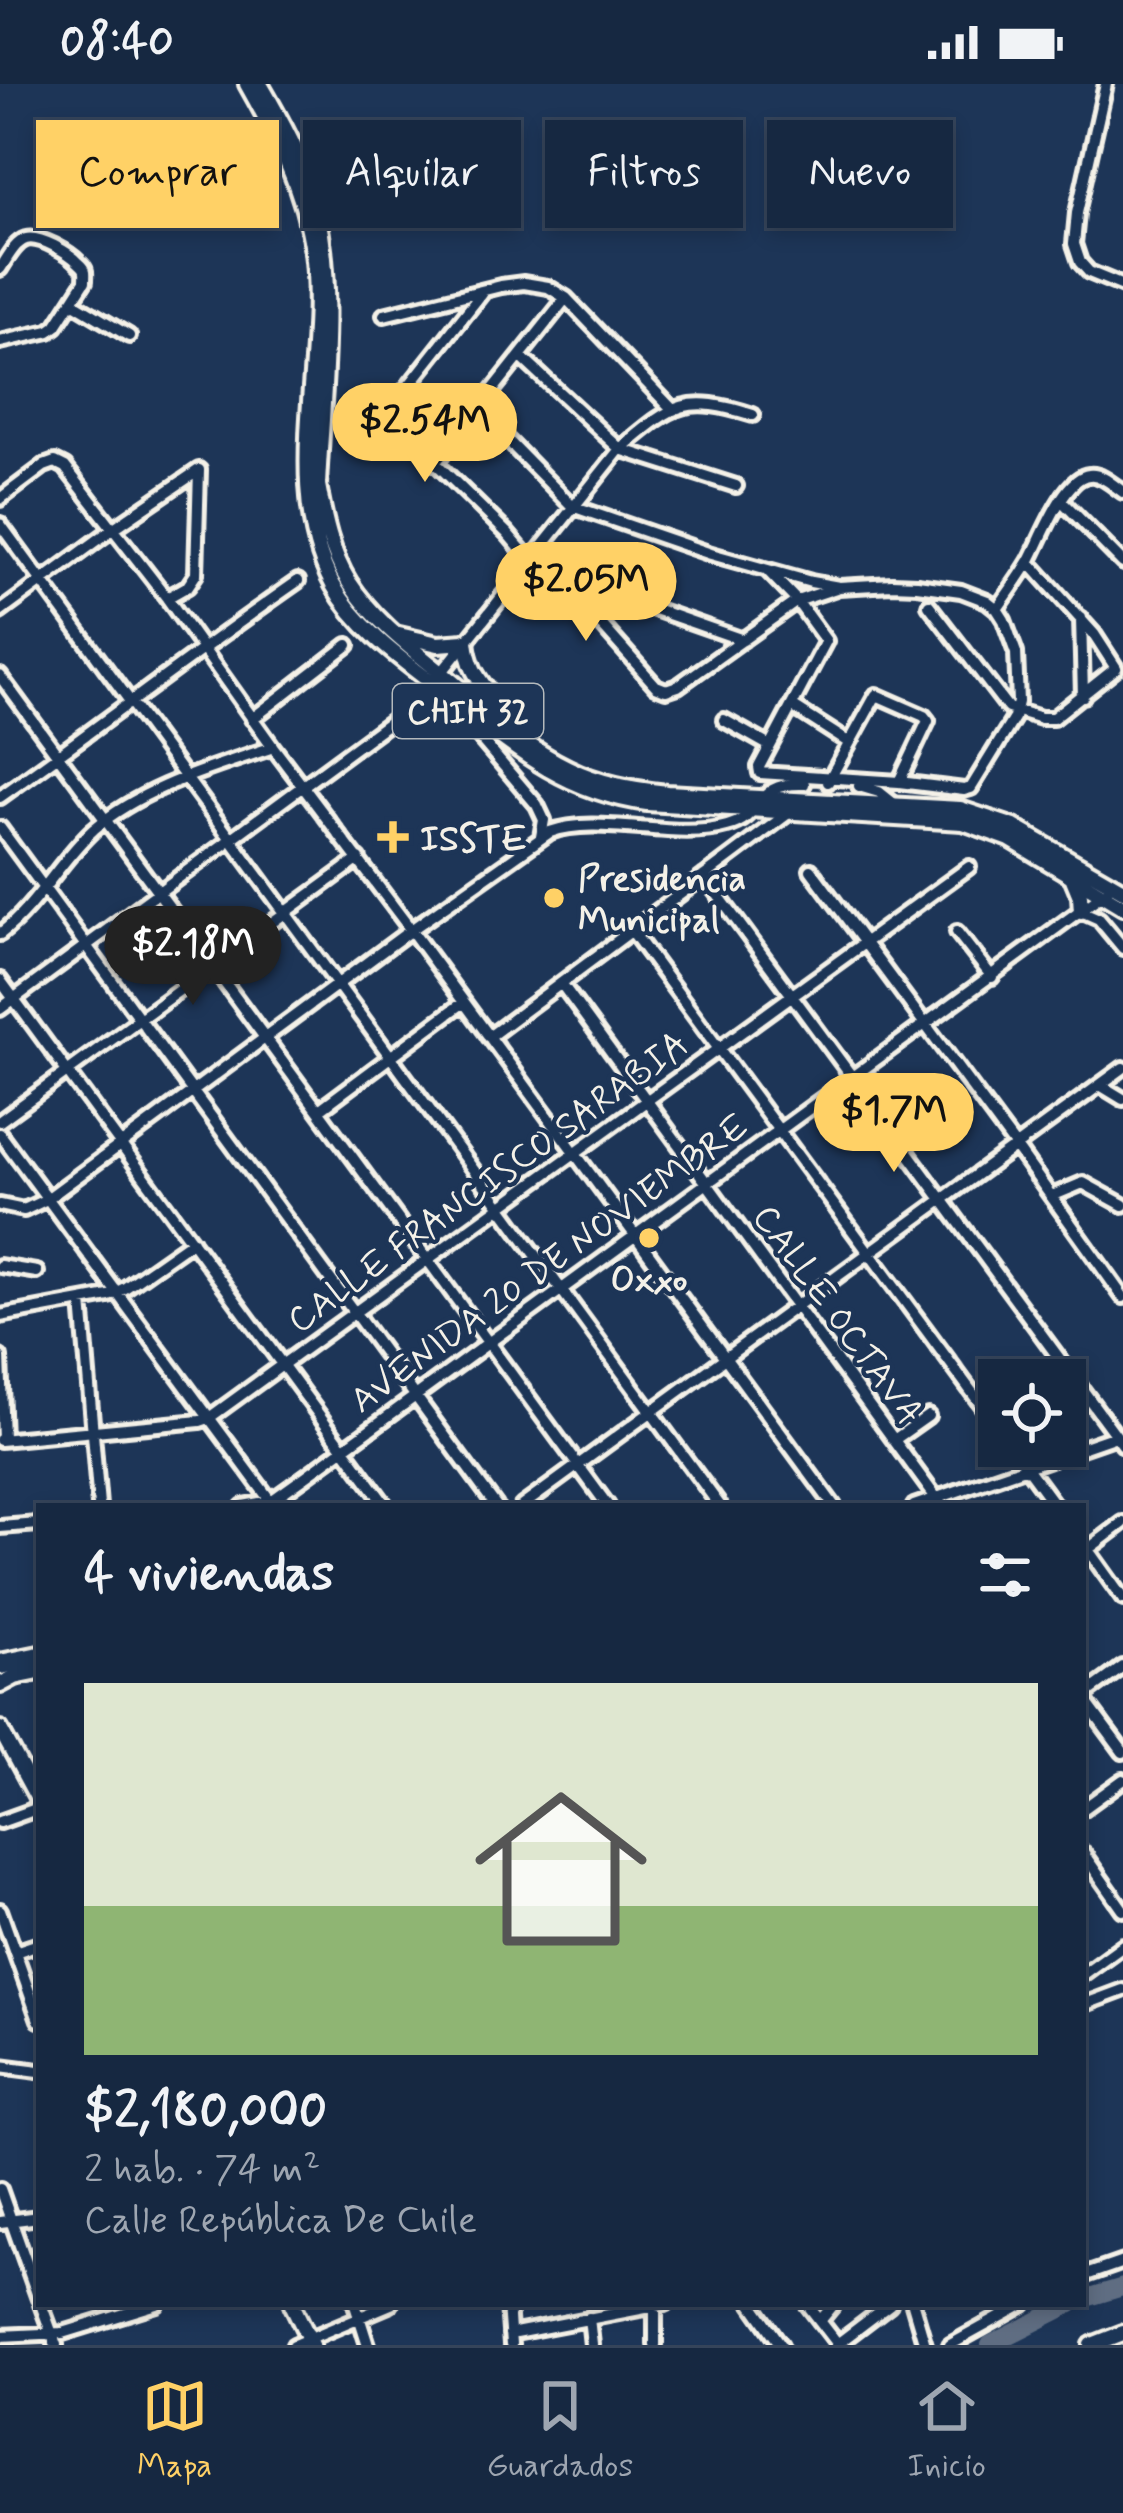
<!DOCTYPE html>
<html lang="es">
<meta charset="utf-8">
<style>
:root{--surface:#162841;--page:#1f3048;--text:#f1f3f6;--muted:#9ea6b1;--line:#35445a;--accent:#ffd166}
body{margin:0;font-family:Mynerve,sans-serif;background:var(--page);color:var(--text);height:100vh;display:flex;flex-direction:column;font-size:45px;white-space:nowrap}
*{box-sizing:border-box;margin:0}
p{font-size:39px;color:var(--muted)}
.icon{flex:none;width:66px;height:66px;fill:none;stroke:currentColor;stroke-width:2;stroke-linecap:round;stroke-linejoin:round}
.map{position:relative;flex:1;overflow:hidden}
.details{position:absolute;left:36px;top:1419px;width:1050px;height:804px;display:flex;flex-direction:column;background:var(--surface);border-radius:0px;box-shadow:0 6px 18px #0003,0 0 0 3px var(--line)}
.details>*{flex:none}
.hud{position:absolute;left:36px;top:36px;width:1053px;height:108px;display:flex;gap:24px}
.tools{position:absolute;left:978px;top:1275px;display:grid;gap:24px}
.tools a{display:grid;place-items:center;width:108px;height:108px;border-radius:0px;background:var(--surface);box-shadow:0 6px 18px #0003,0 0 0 3px var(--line);font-size:60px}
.price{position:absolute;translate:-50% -102px;padding:0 27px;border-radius:42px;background:var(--accent);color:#111;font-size:39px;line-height:78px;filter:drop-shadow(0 3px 6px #0008)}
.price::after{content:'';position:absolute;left:50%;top:72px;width:36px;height:27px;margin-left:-18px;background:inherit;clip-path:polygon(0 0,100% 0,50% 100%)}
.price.on{background:#222;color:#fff}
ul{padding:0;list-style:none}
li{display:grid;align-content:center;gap:24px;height:636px;padding:0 48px}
li span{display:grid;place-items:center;height:372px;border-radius:0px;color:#555}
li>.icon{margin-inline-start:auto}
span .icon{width:216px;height:216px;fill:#fffc;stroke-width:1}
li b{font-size:51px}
h2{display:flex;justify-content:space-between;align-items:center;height:144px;padding:0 48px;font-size:51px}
.tag{padding:0 42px;border-radius:0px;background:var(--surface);box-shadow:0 6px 18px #0003,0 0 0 3px var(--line);font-size:42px;line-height:108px}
.tag.on{background:var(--accent);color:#111}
.status{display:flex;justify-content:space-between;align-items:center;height:84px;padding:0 60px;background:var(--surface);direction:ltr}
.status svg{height:33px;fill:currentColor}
.tabs{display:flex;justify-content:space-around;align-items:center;height:168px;border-top:3px solid var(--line);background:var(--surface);font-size:33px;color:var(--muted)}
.tabs a{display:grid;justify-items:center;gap:6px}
.tabs .on{color:var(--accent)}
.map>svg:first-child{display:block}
</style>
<div class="status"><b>08:40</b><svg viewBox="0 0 49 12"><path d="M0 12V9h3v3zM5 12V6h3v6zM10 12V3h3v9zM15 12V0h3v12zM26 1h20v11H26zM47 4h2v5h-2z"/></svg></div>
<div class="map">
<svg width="1123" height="2261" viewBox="0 0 1123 2261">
<rect width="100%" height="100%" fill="#1d3557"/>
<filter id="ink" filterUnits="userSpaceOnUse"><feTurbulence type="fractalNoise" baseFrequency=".00833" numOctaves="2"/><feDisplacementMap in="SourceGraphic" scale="24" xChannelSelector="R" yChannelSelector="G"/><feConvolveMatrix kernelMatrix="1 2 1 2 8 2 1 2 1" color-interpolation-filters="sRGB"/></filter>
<g filter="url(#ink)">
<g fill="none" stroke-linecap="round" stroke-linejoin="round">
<path stroke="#5e6d82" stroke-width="18" d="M1083,2215L1123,2203
M990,2261L1071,2220"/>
<defs>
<path id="minor" d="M1106,0L1077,129L1074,160L1080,178L1089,188L1123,202
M0,185C7,175 14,159 26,155C39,151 70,169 79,179C87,186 85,187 85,197L56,242L49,247L0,258
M482,209L400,313L392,332L397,341L507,449L530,476L569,495L577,513L656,602L666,606L678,602L797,517L836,504
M72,218L129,252
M384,231L501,202L524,199L548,203L566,214L673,326
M521,273L620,365L736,402
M477,325L572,422L711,470L811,498L839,503L892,500L917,501L961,507L987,517L997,525L1004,536L1016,569L1018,618L1014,634L971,704L964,706L899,698L760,689L759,683L826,557L797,517L768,487
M435,379L566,214
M0,415L44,382L55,378L65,383L167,514L273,663L411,846L834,1422
M1061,416L1123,479
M0,440L720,1422
M569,495L743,556
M167,514L188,502L196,490L199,386
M929,521L1008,624L1041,634H1053L1116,584L1094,550L1029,478
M997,525C1008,509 1020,493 1030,476C1041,456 1064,393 1089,391C1101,389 1114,402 1123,408
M0,528L114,444L199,386
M1081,534L1083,612
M0,592L608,1422
M438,593L620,365C673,321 683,309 753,331
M452,615L463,634L537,721L544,736L541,753
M792,622L848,658
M252,635L348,561
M724,636L770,662
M828,698L876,611L924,632L928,637L899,698
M859,702L879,708L894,720
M0,713C100,642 197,567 298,497
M0,744L496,1422
M811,786L1016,1063L1123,1213
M704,792L1123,1361
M1081,827L1099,835L1123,864
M632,847L999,1345
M957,848L992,893
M0,850C38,821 59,777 94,745C144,702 213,684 273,663
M0,896L386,1422
M561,899L942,1422
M0,925L413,621
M489,953L794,725
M1100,1001L1123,1015
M319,1026L464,918
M0,1037L359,775
M0,1050L272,1419
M1052,1112L1083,1099L1123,1121
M0,1121L24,1126L47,1115L411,846L550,748C599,730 675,757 727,742C766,732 752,698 804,700
M0,1182L37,1188
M82,1218L99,1422
M0,1232L109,1212L125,1204L192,1157
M0,1273L3,1355
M0,1356L200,1337L209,1334L969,783
M894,1356L928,1332
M1011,1362L1055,1422
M243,1422L271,1417L306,1392L1107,807
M522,1422L1123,984
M914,1422L1116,1352
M0,1443L39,1440
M1083,1459L1123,1515
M1083,1469L1123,1439
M0,1585L39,1578
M1083,1612L1123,1583
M1083,1614L1123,1668
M1083,1725L1123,1696
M0,1738L39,1724
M1083,1769L1123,1826
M0,1826L39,1936
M15,1868L39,1860
M1083,1890L1123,1861
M1083,1921L1123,1906
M0,1982L39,1987
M0,2105L39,2215
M0,2138L39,2133
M1083,2192L1123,2178
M41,2220L56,2261
M355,2220L368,2261
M508,2220L511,2261
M752,2220L781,2261
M807,2220L837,2259
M913,2220L925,2261
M589,2234L592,2261
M820,2237L834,2220
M510,2250L666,2220
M0,2252L63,2249L157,2220
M294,2261L391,2220
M655,2261V2220
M836,2261L890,2220
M950,2261L1024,2220"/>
<path id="major" d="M247,0C277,53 305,107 313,168C327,272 281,405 333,501C360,550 415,585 458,619C519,668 567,708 647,719L963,738L1010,755L1123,823
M260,0C281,36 303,76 314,117C337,201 322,313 318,401C324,434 331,469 349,498C376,540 418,569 456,601C491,631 526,664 568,684C600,700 632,705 667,709L960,725L1014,743L1123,806
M399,551L438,560L465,558
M466,557C470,600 494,603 506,640
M1073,795L1080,812L1081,827
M0,1578L39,1570
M0,1601L15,1593L39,1588
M0,1645L39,1717
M292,2220L312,2261
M1092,2261L1123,2249"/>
</defs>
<use href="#minor" stroke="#f4f1e8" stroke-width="20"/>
<use href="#major" stroke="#f4f1e8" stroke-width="22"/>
<use href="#minor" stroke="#1d3557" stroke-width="10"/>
<use href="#major" stroke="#1d3557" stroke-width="14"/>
</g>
</g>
<g fill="#ffd166" stroke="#1d3557" stroke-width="4.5">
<path d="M387 735h12v12h12v12h-12v12h-12v-12h-12v-12h12z"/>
<circle cx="554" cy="814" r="12"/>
<circle cx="649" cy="1154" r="12"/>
</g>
<g text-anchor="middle" stroke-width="9" stroke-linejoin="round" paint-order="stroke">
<rect fill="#1d3557" stroke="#b4b9bc" stroke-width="3" x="393" y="600" width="150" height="54" rx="9"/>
<g font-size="33" font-weight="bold" fill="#f4f1e8">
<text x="468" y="639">CHIH 32</text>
</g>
<g font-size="36" font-weight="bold" fill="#f4f1e8" stroke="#1d3557" text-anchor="start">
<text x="420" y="766">ISSTE</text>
<text x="578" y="806">Presidencia<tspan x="578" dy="41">Municipal</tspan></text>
<text x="649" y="1207" text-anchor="middle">Oxxo</text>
</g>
<g font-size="36" fill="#f4f1e8" stroke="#1d3557">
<text transform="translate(487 1097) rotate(-36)" y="13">CALLE FRANCISCO SARABIA</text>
<text transform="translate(548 1178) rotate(-36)" y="13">AVENIDA 20 DE NOVIEMBRE</text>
<text transform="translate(839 1230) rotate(54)" y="13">CALLE OCTAVA</text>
</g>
</g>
</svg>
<div class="tools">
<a><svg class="icon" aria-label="locate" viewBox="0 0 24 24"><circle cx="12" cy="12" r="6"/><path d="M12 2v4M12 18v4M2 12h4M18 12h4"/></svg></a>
</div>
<b class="price" style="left:425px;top:401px">$2.54M</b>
<b class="price" style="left:586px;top:560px">$2.05M</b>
<b class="price on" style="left:193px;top:924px">$2.18M</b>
<b class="price" style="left:894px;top:1091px">$1.7M</b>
<div class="hud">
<a class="tag on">Comprar</a>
<a class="tag">Alquilar</a>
<a class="tag">Filtros</a>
<a class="tag">Nuevo</a>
</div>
<section class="details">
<h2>4 viviendas<svg class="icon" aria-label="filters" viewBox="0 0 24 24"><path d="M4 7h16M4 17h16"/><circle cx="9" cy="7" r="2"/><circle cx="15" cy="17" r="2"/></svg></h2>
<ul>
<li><span style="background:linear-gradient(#dfe7d0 60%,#8fb573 0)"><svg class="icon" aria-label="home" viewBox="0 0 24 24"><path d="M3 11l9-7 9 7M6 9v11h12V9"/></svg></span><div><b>$2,180,000</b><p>2 hab. · 74 m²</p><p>Calle República De Chile</p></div></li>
</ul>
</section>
</div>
<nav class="tabs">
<a class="on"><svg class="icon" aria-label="map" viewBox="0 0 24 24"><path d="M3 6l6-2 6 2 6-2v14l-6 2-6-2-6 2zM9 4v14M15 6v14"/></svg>Mapa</a>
<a><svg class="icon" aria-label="saved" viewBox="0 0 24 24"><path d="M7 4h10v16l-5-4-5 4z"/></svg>Guardados</a>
<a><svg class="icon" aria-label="home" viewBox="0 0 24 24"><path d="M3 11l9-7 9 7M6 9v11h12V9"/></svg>Inicio</a>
</nav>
